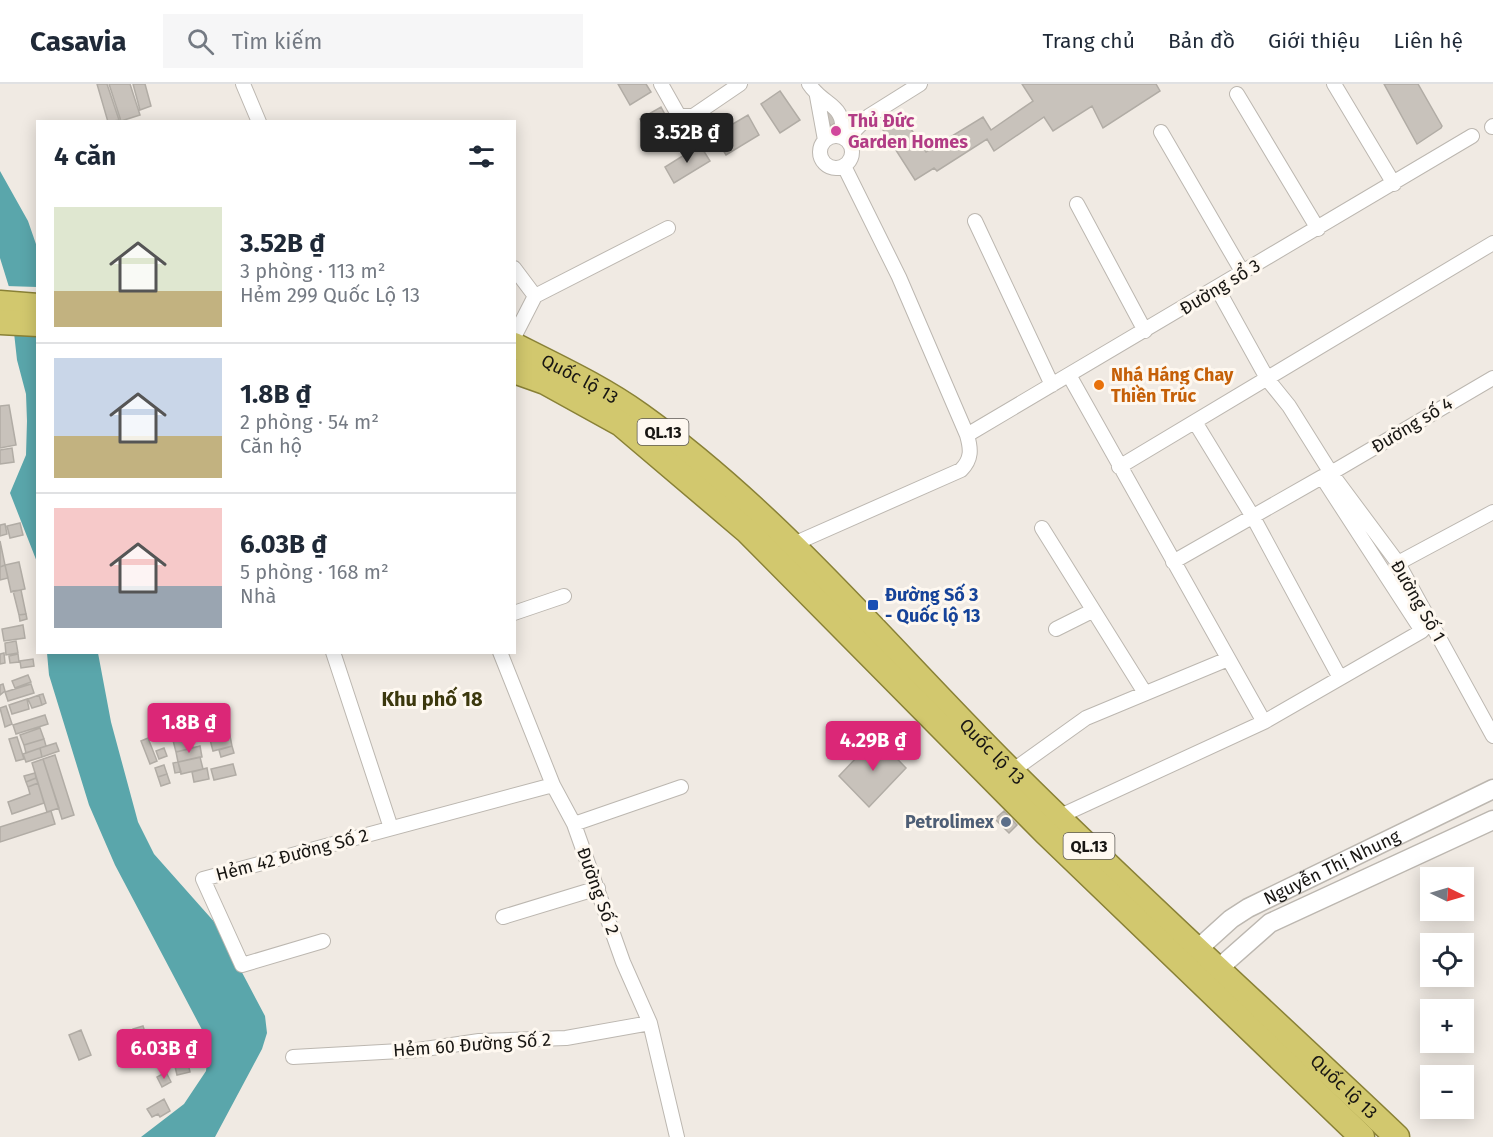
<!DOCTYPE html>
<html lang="vi">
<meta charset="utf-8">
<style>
:root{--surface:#fff;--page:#f6f6f7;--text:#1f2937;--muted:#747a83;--line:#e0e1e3;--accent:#db2777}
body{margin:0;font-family:"Fira Sans",sans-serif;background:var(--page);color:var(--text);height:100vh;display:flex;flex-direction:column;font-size:22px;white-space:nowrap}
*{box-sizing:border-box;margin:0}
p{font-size:20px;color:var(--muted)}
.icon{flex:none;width:33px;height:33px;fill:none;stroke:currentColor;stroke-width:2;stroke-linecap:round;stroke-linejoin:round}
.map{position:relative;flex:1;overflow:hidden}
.panel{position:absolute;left:36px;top:36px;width:480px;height:534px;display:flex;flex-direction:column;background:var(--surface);border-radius:0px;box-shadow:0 3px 15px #0003}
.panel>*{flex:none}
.needle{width:39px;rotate:95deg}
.tools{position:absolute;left:1420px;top:783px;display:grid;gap:12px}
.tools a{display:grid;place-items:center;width:54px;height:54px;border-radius:0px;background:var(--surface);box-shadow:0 3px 15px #0003;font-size:30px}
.price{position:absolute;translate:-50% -51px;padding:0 14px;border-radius:6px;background:var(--accent);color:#fff;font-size:20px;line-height:39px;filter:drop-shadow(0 2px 3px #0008)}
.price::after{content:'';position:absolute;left:50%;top:36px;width:18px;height:14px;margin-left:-9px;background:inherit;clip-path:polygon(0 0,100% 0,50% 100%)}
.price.current{background:#222;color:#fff}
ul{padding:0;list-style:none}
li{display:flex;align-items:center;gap:18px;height:150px;padding:0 18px}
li+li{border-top:2px solid var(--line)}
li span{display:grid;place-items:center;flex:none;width:168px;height:120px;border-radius:0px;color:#555}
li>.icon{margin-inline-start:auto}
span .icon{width:72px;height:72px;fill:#fffc;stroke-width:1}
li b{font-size:26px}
h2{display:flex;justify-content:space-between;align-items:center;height:72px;padding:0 18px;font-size:26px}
header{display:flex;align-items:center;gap:36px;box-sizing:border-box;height:84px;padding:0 30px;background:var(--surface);border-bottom:2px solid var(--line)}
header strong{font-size:28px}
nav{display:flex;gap:33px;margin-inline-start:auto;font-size:21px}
.search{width:420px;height:54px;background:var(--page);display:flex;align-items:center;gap:15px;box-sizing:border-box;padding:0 21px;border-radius:0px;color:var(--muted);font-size:22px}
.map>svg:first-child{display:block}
</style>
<header>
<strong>Casavia</strong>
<div class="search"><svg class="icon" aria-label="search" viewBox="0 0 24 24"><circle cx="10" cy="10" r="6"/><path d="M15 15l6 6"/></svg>Tìm kiếm</div>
<nav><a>Trang chủ</a><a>Bản đồ</a><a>Giới thiệu</a><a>Liên hệ</a></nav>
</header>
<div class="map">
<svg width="1493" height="1053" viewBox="0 0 1493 1053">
<rect width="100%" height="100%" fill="#f0eae3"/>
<path fill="#5aa6ab" d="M0,87L28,137L37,163V478L10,409L26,371L27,337L26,310L17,276L9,203L0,174Z
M47,569H98L111,638L138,738L154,770L217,841L265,932L267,949L262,965L215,1053H141L184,1020L206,987L209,959L115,781L89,721L49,591Z"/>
<path fill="#f0eae3" d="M6,202L37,203V247L11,231Z"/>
<path fill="#c8c2bb" stroke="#b1aca5" stroke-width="1.5" d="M97,0H107L119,36L108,38Z
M109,0H130L140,31L121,37Z
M133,0H145L151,22L140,26Z
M618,0H646L651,8L630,21Z
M1022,0H1156L1160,7L1103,44L1092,22L1053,47L1044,33L994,67L987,55L937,87L934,84L915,96L883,46L902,31L926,68L983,33L991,46L1033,17Z
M1384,0H1418L1442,42L1441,44L1417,60Z
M780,7L800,36L780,49L761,20Z
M661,23L676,51L655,63L640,35Z
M832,26L839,36L831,42L824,32Z
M748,31L759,51L726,71L714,51Z
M700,61L710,77L674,99L665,83Z
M9,321L16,361L0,364V322Z
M12,364L14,378L0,380V366Z
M20,439L23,451L10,454L7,442Z
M5,440L7,450L0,452V441Z
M0,457L5,481L0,483Z
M19,478L25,505L11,508L5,481Z
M5,481L8,494L0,496V483Z
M21,506L26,530L19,531L13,507Z
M26,530L27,535L20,537L19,531Z
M23,541L25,554L4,557L2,545Z
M16,557L18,569L6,571L5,559Z
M4,569L5,579L0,580V570Z
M18,570L19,578L10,579L9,572Z
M33,575L34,582L21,584L20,577Z
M28,591L31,598L15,604L12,597Z
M3,600L5,607L0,611V601Z
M31,600L34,609L8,617L5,608Z
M43,610L46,619L42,621L39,611Z
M39,611L42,621L32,624L28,615Z
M27,615L29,625L12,630L9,621Z
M6,622L12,640L5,643L0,624Z
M45,631L48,640L16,650L13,641Z
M214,633L215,640L192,646L190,638Z
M186,637L193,664L176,668L169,641Z
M215,640L218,650L198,654L196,645Z
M40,644L44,655L24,661L20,651Z
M229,647L232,662L213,667L209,652Z
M17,653L24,675L16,677L9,655Z
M876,653L906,684L869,723L839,692Z
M148,654L157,677L150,680L141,657Z
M44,655L46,662L26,669L24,661Z
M56,659L59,667L42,673L40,664Z
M200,662L202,673L178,678L176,668Z
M232,662L234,669L221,673L219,666Z
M40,664L42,673L26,678L23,670Z
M164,664L167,672L159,675L156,667Z
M55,671L74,731L62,735L43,675Z
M200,673L203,685L181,690L178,678Z
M43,675L59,724L47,728L32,679Z
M178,678L181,688L175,689L173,679Z
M233,680L236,691L214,696L211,685Z
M164,681L167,690L158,693L155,684Z
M207,684L209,695L194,698L192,688Z
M35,689L36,694L26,698L24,692Z
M167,690L170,699L161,702L158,693Z
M36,694L38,699L28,703L26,698Z
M38,699L44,719L12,730L8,718L30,710L28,703Z
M51,727L55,740L0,758V743Z
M1004,727L1017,741L1009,749L995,735Z
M143,942L146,951L136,955L133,945Z
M81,946L91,971L79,976L69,951Z
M140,958L142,965L129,970L126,963Z
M186,971L190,988L177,991L173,974Z
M166,988L171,998L162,1003L157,993Z
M164,1015L170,1027L160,1033L158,1030L152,1033L147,1025Z"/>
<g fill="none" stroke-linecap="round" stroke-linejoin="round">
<defs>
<path id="minor" d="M243,0L259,38
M661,0L679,32H693L740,0
M809,0C824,23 846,19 842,52
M1334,0L1394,100
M1237,10L1318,145
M817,12L825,56
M1492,43L1493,42
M1161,48L1243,189
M820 68a16 16 0 1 1 32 0a16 16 0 1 1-32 0Z
M846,55L869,32L920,0
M1077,120L1145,247
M975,137L1052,301
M514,184L535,212
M1217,204L1268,296L1289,322L1331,389L1398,479L1493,652
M514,253L535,212L668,144
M1069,291L1264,638
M1195,338L1253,433L1340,594
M967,351L1472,52
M1119,383L1493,159
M1331,389L1493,294
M1042,444L1145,609
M789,462L961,386C972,375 971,365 967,351L899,193L844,82
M1398,479L1493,428
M514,529L564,512
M1056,545L1092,527
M333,568L391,744
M500,568L553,701L574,740L623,878L650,939L677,1053
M1012,687L1086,634L1228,575
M1058,733L1264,638L1422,547L1322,393L1173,478
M574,740L681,703
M503,833L598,804
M323,857L242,881L203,795L553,701
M293,973L418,966L479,957L566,954L650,939"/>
<g id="tertiary">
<path id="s1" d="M1189,873L1231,835L1248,824L1493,705"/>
<path d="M1210,892L1270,839L1493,736"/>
</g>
<g id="trunk">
<path d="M0,219L38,222"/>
<path d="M0,238L38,240"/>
<path id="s2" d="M514,261C557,283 601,303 640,331C780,431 889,566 1011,687C1136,812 1269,931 1397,1053"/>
<path d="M514,287L545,298L621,340L747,447L1045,748L1362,1053"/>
</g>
</defs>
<use href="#minor" stroke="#bcb7b0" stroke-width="16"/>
<use href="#tertiary" stroke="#bcb7b0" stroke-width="21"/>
<use href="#trunk" stroke="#898136" stroke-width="27"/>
<use href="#minor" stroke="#fff" stroke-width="14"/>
<use href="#tertiary" stroke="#fff" stroke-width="18"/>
<use href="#trunk" stroke="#d2c86e" stroke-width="24"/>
</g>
<circle fill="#d1479c" stroke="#fef8f0" stroke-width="2" cx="836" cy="47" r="6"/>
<circle fill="#e8710a" stroke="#fef8f0" stroke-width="2" cx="1099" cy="301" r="6"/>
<rect fill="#1a4fb4" stroke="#fef8f0" stroke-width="2" x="867" y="515" width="12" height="12" rx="3"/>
<circle fill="#5c6f8a" stroke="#fef8f0" stroke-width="2" cx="1006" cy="738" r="6"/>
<g text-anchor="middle" stroke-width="6" stroke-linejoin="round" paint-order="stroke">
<g fill="#fef8f0" stroke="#5d5a55" stroke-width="1.5">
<rect x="637.5" y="335" width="51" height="26" rx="4.5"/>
<rect x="1063.5" y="749" width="51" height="26" rx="4.5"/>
</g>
<g font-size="16" font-weight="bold" fill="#181613">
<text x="663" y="354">QL.13</text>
<text x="1089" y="768">QL.13</text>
</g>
<g font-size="18" font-weight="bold" fill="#b23c85" stroke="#fef8f0" text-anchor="start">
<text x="848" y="43">Thủ Đức<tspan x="848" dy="21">Garden Homes</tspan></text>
</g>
<g font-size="18" fill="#181613" stroke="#fef8f0">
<text transform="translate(1220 203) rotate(-31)" y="6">Đường sổ 3</text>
<text dy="6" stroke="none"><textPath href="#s2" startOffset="74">Quốc lộ 13</textPath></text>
<text transform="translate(1412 341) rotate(-31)" y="6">Đường số 4</text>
<text transform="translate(1418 517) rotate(60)" y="6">Đường Số 1</text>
<text dy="6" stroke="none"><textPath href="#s2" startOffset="632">Quốc lộ 13</textPath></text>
<text transform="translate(292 771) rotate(-15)" y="6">Hẻm 42 Đường Số 2</text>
<text dy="6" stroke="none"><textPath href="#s1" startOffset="170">Nguyễn Thị Nhung</textPath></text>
<text transform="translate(598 807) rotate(70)" y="6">Đường Số 2</text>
<text transform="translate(472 961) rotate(-4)" y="6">Hẻm 60 Đường Số 2</text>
<text dy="6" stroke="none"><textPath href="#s2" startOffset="1118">Quốc lộ 13</textPath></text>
</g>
<g font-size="18" font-weight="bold" fill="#c56008" stroke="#fef8f0" text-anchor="start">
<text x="1111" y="297">Nhá Háng Chay<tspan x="1111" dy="21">Thiền Trúc</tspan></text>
</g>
<g font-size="18" font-weight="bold" fill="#164399" stroke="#fef8f0" text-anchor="start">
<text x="885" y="517">Đường Số 3<tspan x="885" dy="21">- Quốc lộ 13</tspan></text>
</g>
<g font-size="18" font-weight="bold" fill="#4e5e75" stroke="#fef8f0" text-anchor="end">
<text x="994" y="744">Petrolimex</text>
</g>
<g font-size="20" font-weight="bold" fill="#3c380d" stroke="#fef8f0">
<text x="432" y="622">Khu phố 18</text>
</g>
</g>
</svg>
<div class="tools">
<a><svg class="needle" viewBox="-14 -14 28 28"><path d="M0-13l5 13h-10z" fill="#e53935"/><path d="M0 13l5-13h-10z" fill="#747a83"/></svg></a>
<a><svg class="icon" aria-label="locate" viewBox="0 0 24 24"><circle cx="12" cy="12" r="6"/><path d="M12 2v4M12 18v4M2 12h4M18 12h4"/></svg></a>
<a>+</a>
<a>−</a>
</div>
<b class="price current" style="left:687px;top:80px">3.52B ₫</b>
<b class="price" style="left:189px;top:670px">1.8B ₫</b>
<b class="price" style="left:873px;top:688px">4.29B ₫</b>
<b class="price" style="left:164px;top:996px">6.03B ₫</b>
<section class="panel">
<h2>4 căn<svg class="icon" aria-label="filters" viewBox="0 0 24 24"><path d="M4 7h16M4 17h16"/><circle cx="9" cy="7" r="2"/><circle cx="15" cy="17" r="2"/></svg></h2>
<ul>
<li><span style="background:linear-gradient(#dfe7d0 70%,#c2b280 0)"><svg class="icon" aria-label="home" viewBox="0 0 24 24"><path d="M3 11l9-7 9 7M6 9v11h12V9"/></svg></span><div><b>3.52B ₫</b><p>3 phòng · 113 m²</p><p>Hẻm 299 Quốc Lộ 13</p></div></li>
<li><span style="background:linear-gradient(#c9d6e8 65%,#c2b280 0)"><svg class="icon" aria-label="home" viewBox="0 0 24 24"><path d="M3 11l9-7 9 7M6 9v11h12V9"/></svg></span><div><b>1.8B ₫</b><p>2 phòng · 54 m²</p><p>Căn hộ</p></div></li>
<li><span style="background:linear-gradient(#f6c9c9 65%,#9aa5b1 0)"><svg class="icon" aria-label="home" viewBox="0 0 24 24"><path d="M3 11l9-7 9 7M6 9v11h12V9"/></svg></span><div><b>6.03B ₫</b><p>5 phòng · 168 m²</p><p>Nhà</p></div></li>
</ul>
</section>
</div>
